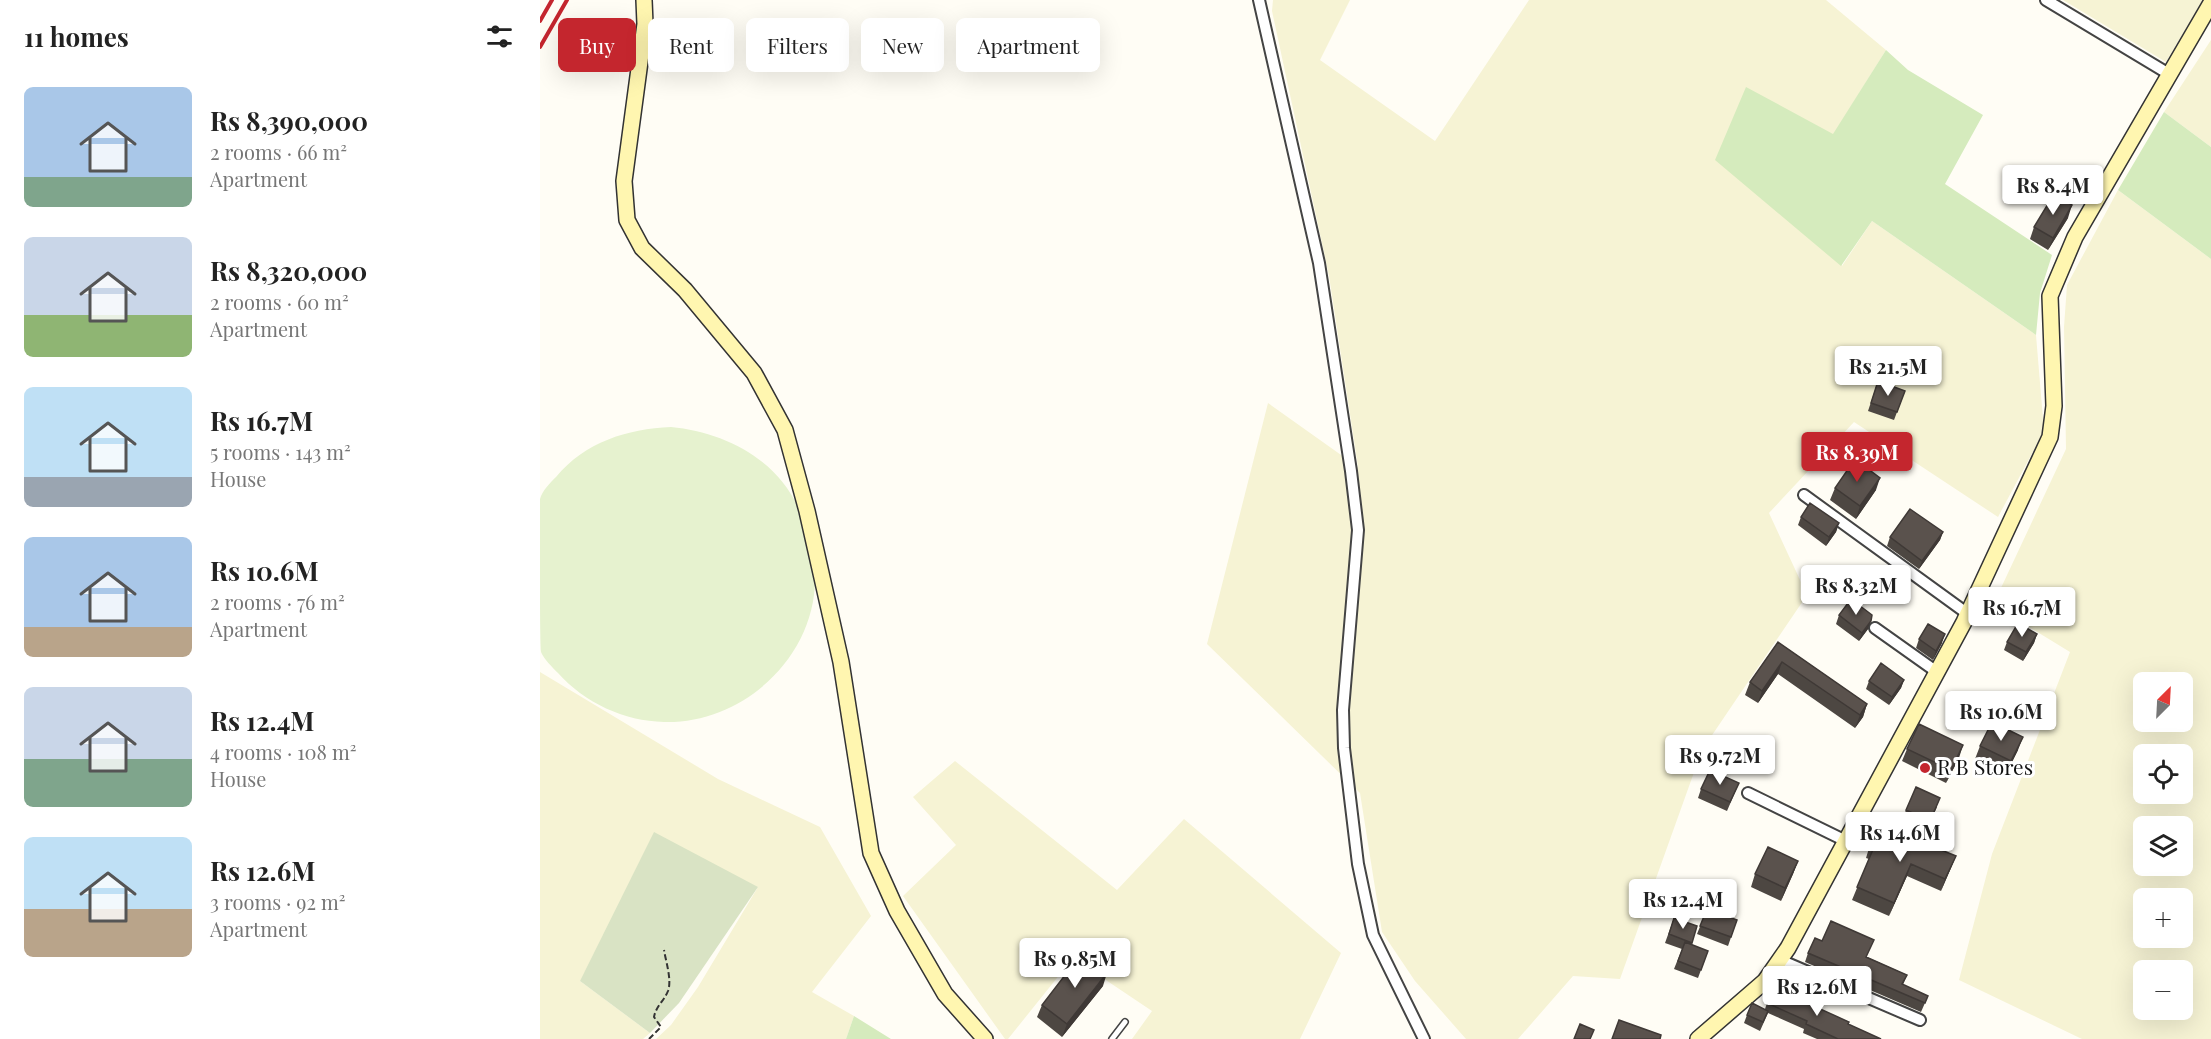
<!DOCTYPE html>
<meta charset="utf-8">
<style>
:root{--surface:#fff;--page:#f2f2f2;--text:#222;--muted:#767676;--accent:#c4262e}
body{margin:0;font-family:"Playfair Display",serif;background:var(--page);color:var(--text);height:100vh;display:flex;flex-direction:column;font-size:22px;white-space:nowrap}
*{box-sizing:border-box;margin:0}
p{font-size:20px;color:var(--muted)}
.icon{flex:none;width:33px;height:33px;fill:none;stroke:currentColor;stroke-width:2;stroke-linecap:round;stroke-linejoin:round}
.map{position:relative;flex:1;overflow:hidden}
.side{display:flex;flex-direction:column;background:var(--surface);width:540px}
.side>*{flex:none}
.banner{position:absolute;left:18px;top:18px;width:570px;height:54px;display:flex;gap:12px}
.needle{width:39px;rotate:24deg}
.fabs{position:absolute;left:1593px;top:672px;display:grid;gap:12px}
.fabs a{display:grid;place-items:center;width:60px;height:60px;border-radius:9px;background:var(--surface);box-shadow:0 6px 24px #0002;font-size:30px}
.price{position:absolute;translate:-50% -51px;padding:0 14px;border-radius:6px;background:#fff;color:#222;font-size:20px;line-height:39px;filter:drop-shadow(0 2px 3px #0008)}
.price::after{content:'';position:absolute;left:50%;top:36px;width:18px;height:14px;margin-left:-9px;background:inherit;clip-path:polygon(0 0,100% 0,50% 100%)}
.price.current{background:var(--accent);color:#fff}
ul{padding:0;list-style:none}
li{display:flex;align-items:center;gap:18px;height:150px;padding:0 24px}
li span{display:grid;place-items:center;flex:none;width:168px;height:120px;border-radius:9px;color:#555}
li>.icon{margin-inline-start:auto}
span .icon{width:72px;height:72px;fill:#fffc;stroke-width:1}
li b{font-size:26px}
h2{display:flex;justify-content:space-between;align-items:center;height:72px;padding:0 24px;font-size:26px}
.chip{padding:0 21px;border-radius:9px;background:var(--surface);box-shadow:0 6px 24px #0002;font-size:21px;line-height:54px}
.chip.current{background:var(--accent);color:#fff}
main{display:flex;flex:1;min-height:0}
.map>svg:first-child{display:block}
</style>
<main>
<section class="side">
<h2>11 homes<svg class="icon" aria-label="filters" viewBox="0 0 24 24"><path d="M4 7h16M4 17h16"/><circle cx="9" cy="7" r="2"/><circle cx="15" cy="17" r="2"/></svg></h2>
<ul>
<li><span style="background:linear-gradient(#a9c7e8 75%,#7fa58c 0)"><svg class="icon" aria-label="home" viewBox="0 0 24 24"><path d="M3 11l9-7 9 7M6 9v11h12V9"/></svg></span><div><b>Rs 8,390,000</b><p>2 rooms · 66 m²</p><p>Apartment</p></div></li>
<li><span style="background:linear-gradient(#c9d6e8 65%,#8fb573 0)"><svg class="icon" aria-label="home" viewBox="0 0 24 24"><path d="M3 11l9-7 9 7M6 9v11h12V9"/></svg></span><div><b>Rs 8,320,000</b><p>2 rooms · 60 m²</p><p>Apartment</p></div></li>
<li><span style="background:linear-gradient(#bfe0f5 75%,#9aa5b1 0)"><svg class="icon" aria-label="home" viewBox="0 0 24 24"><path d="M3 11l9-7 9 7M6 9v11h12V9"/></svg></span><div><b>Rs 16.7M</b><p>5 rooms · 143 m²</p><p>House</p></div></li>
<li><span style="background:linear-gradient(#a9c7e8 75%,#b9a48a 0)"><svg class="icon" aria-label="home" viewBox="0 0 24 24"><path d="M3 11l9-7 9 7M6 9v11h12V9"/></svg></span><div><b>Rs 10.6M</b><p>2 rooms · 76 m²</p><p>Apartment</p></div></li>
<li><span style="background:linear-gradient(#c9d6e8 60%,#7fa58c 0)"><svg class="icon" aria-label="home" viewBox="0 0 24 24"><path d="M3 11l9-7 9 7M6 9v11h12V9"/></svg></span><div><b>Rs 12.4M</b><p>4 rooms · 108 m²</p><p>House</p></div></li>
<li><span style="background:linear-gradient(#bfe0f5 60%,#b9a48a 0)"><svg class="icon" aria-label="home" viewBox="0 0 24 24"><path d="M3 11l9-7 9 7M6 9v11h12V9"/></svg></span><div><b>Rs 12.6M</b><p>3 rooms · 92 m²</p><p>Apartment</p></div></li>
</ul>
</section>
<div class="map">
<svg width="1671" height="1039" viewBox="0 0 1671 1039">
<rect width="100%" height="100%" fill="#fffdf5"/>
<path fill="#f6f3d4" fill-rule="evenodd" d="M733,0H810L780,60L895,141L989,0H1286L1346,50L1294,134L1302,266L1332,221L1496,335L1504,431L1458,517L1314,422L1229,513L1267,595L1162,750L1080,979L1033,976L978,1039H926L875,981L842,932L820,793L667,644L728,403L818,467L789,276L732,11Z
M1523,0H1663L1626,62Z
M1671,40V147L1624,112Z
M1578,190L1671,259V1039H1542L1419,980L1452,854L1530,652L1453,605L1526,449L1524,327L1527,285ZM1604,682H1642V722H1604ZM1604,754H1642V794H1604ZM1604,826H1642V866H1604ZM1604,898H1642V938H1604ZM1604,970H1642V1010H1604Z
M0,672L178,779L280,827L331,916L272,992L314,1016L306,1039H116L131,1025L158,987L218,887L40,981L110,1033L103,1039H0Z
M415,761L577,890L644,819L801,953L760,1039H592L612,1011L533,958L468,1039H465L363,896L416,845L373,797Z"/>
<path fill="#d5ebbd" d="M1346,50L1368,70L1443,115L1405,184L1512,255L1500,293L1496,335L1332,221L1301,266L1175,160L1206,87L1293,134Z
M1624,112L1671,147V259L1578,190Z
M314,1016L351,1039H306Z"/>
<path fill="#d9e3c4" d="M114,832L218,887L139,1003L110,1033L40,981Z"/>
<path fill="#e6f2cf" d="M131,427C182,432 235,457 258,507C262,516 263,528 266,538C269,551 274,565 275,579C275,658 202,724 124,722C84,721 45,703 18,673C12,667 4,659 1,652C0,642 0,587 0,573C0,556 0,539 0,522C0,515 0,506 0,499C2,491 10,483 16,477C45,442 87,429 131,427Z"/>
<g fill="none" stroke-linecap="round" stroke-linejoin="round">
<defs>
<path id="lane" d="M572,1039L585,1022"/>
<path id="street" d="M719,0L779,263L811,471L818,530L803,710L804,748L818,864L833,935L884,1039
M1506,0L1629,74
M1264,495L1428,614
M1335,628L1397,672
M1208,793L1306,841
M1240,960L1380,1020"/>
<path id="secondary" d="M104,0L105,24L84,181L87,220L102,248L145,290L214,373L245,430L267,511L301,662L331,853L357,911L405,994L445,1039
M1158,1039L1225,981L1248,948L1424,622L1510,437L1514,406L1510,296L1535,237L1671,3"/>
</defs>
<use href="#lane" stroke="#444" stroke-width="8"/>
<use href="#street" stroke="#444" stroke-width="14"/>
<use href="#secondary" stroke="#333" stroke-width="18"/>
<path stroke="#333" stroke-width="2" stroke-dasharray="6 3" stroke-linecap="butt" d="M109,1039L121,1027L114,1017C116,1006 124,1001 128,991C132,980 126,962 124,950"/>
<use href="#lane" stroke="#fff" stroke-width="5"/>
<use href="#street" stroke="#fff" stroke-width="10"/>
<use href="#secondary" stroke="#fff6b0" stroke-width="15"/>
<path stroke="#c4262e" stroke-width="4" d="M0,21L12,0
M0,47L27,0"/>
</g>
<path fill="#4d4742" d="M1528,218L1508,250L1490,239L1494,227Z
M1338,381L1365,391L1354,420L1328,411Z
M1295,488L1336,490L1316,519L1290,500Z
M1261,517L1299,523L1296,532L1286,546L1258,525Z
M1403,532L1400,540L1379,569L1347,546L1350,537Z
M1299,615L1328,629L1319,641L1296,624Z
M1497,634L1494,643L1483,661L1464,650L1467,642Z
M1379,639L1402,643L1393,660L1376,648Z
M1238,642L1327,704L1323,717L1315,728L1238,674L1218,703L1205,695L1210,682Z
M1364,680L1361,688L1349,705L1326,689L1329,681Z
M1440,746L1478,750L1466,774L1435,759Z
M1367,749L1419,758L1406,783L1362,761Z
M1199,783L1187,811L1158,798L1161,789Z
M1397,807L1387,829L1363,818L1366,810Z
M1330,845L1416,856L1401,891L1367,876L1349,916L1312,900L1329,859L1326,858Z
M1258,861L1253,874L1241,901L1211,887L1215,874Z
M1167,909L1197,920L1188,946L1157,934Z
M1134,918L1157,926L1151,945L1168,951L1158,978L1134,969L1142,949L1125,943Z
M1282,941L1327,957L1367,975L1363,985L1388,996L1381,1012L1265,962L1268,953Z
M563,986L522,1037L497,1017L502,1005Z
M1227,1003L1308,1024L1341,1039H1277L1263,1033L1264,1029L1228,1013L1220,1031L1204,1023L1207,1015L1225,1009Z"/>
<path fill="#3f3936" d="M1532,205L1528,218L1508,250L1513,238Z
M1340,478L1336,490L1316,519L1320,506Z
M1299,523L1296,532L1286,546L1289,537Z
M1403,532L1400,540L1379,569L1382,561Z
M1331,621L1328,629L1319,641L1322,633Z
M1405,634L1402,643L1393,660L1396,651Z
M1497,634L1494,643L1483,661L1486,652Z
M1242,662L1238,674L1218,703L1222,691Z
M1364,680L1361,688L1349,705L1352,697Z
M1327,704L1323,717L1315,728L1320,715Z
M1483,737L1478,750L1466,774L1471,761Z
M1423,745L1419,758L1406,783L1411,770Z
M1416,856L1411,868L1401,891L1405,879Z
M1258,861L1253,874L1241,901L1245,888Z
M1371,864L1367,876L1349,916L1354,903Z
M567,973L563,986L522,1037L527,1024Z"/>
<path fill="#5a524d" stroke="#3f3936" stroke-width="1.5" d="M1514,194L1532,205L1513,238L1494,227Z
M1338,381L1365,391L1357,412L1331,403Z
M1315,459L1340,478L1320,506L1295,488Z
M1270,503L1299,523L1289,537L1261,517Z
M1370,509L1403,532L1382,561L1350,537Z
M1311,599L1332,615L1331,621L1322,633L1299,615Z
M1478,623L1497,634L1486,652L1467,642Z
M1388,624L1405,634L1396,651L1379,639Z
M1238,642L1327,704L1320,715L1242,662L1222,691L1210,682Z
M1341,663L1364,680L1352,697L1329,681Z
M1452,722L1483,737L1471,761L1440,746Z
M1379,724L1423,745L1411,770L1367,749Z
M1170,770L1199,783L1190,802L1161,789Z
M1376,787L1400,798L1390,821L1366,810Z
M1339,825L1416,856L1405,879L1371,864L1354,903L1317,887L1334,847L1330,845Z
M1228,847L1258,861L1245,888L1215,874Z
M1167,909L1197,920L1191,937L1160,926Z
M1134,918L1157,926L1152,943L1129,934Z
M1291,921L1334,940L1326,957L1367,975L1362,984L1388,996L1385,1003L1268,953L1275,938L1282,941Z
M1145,942L1168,951L1161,970L1138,961Z
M542,953L567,973L527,1024L502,1005Z
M1234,988L1309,1022L1308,1024L1341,1039H1298L1266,1024L1267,1021L1227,1003Z
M1212,1003L1228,1011L1223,1022L1207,1015Z
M1079,1020L1121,1035L1120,1039H1072Z
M1040,1024L1054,1030L1050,1039H1034Z"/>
<circle fill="#c4262e" stroke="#fff" stroke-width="2" cx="1385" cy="768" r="6"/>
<g text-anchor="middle" stroke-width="6" stroke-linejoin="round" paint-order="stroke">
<g font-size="21" fill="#111" stroke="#fff" text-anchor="start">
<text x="1397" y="775">R B Stores</text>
</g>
</g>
</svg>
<div class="fabs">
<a><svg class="needle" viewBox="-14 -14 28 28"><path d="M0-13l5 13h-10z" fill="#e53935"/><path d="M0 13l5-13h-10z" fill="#767676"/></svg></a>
<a><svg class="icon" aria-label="locate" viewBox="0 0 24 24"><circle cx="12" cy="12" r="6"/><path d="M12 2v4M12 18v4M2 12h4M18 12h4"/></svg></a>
<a><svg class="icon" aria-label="layers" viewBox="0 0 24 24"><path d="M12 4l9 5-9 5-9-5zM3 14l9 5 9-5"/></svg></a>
<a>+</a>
<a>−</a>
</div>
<b class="price" style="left:1513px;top:216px">Rs 8.4M</b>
<b class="price" style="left:1348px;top:397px">Rs 21.5M</b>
<b class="price current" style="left:1317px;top:483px">Rs 8.39M</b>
<b class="price" style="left:1316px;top:616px">Rs 8.32M</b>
<b class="price" style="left:1482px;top:638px">Rs 16.7M</b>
<b class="price" style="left:1461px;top:742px">Rs 10.6M</b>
<b class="price" style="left:1180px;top:786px">Rs 9.72M</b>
<b class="price" style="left:1360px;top:863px">Rs 14.6M</b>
<b class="price" style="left:1143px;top:930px">Rs 12.4M</b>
<b class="price" style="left:535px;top:989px">Rs 9.85M</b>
<b class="price" style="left:1277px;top:1017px">Rs 12.6M</b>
<div class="banner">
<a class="chip current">Buy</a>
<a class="chip">Rent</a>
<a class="chip">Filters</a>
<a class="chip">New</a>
<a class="chip">Apartment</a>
</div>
</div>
</main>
